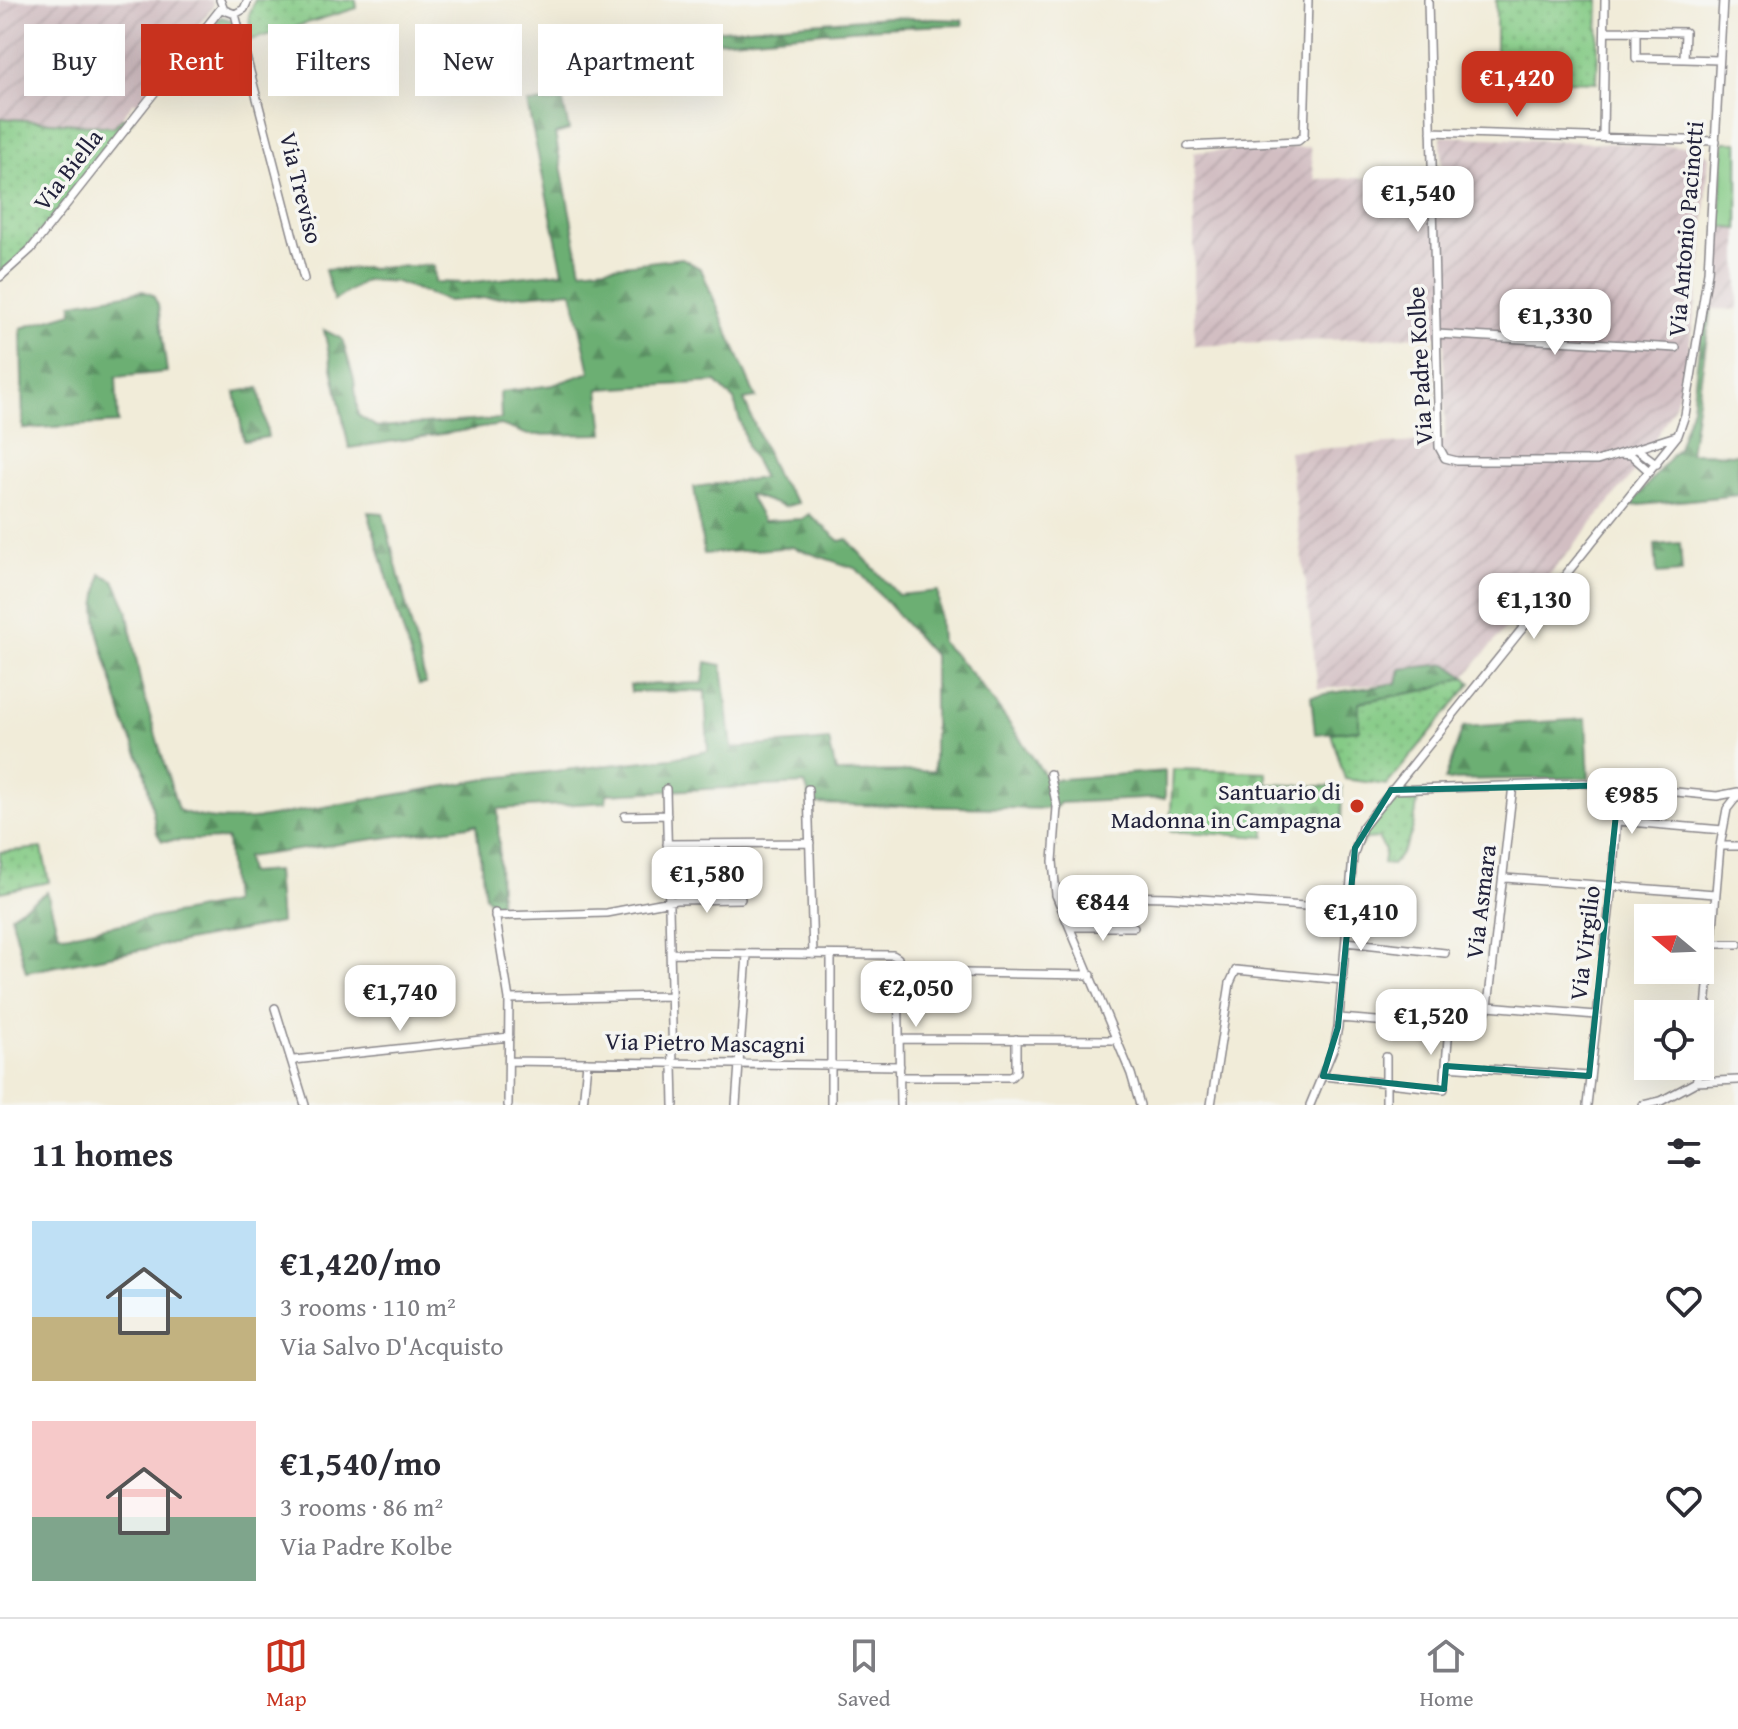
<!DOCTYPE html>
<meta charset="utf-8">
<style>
:root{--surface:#fff;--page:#f2f2f3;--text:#2b2b33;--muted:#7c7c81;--line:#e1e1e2;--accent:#c8321e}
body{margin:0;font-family:"Gentium Book Plus",serif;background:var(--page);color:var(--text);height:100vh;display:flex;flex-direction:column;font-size:30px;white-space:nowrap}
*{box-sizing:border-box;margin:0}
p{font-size:26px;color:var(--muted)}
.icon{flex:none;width:44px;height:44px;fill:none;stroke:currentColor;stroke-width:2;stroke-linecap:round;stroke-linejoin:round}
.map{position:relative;height:1105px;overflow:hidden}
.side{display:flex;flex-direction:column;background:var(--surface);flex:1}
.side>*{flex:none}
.top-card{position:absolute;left:24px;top:24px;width:800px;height:72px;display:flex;gap:16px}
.needle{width:52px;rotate:289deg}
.tools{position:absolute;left:1634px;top:904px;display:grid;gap:16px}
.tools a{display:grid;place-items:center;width:80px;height:80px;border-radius:0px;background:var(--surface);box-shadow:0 8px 32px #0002;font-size:40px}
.price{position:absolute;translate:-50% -68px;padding:0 18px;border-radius:16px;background:#fff;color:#222;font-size:26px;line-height:52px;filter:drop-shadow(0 2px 4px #0008)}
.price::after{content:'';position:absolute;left:50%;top:48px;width:24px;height:18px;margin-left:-12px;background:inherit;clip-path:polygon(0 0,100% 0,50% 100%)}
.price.selected{background:var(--accent);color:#fff}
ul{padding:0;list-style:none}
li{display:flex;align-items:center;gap:24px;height:200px;padding:0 32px}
li span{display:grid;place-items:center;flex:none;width:224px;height:160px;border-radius:0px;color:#555}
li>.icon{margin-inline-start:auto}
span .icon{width:96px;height:96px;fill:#fffc;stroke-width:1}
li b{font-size:34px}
h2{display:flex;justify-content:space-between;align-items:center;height:96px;padding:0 32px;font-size:34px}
.pill{padding:0 28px;border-radius:0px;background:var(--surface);box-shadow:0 8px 32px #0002;font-size:28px;line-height:72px}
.pill.selected{background:var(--accent);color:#fff}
.dock{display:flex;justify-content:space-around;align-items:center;height:112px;border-top:2px solid var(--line);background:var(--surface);font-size:22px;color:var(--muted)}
.dock a{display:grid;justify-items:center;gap:4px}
.dock .selected{color:var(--accent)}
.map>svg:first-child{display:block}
</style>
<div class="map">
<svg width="1738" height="1105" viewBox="0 0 1738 1105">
<defs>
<pattern id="industrial-furrows" width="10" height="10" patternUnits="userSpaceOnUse" patternTransform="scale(2)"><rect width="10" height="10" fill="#d2bec2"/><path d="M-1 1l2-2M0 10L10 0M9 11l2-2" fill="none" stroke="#b4a3a8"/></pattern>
<pattern id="grass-dots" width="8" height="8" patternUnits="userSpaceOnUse" patternTransform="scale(2)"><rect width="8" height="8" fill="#85cb86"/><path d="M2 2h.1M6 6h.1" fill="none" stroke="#73ae75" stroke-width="1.8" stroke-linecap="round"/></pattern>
<pattern id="forest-firs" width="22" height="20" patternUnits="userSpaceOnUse" patternTransform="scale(2)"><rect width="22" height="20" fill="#6caf73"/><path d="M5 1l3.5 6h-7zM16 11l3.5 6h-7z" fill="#588e60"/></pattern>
<pattern id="cemetery-stones" width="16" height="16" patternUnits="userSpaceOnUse" patternTransform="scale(2)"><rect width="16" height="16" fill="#85cb86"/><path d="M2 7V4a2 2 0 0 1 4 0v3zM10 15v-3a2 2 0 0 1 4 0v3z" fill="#73ae75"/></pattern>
</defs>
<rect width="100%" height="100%" fill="#f6f6f2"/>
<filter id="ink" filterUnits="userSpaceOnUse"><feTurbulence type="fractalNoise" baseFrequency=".0125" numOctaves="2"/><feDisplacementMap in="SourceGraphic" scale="16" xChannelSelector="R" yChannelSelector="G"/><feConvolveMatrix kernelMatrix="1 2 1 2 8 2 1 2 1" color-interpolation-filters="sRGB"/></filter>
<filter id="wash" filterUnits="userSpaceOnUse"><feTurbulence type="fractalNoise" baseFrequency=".006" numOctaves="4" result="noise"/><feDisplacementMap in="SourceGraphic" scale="32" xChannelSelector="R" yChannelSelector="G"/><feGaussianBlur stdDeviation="1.8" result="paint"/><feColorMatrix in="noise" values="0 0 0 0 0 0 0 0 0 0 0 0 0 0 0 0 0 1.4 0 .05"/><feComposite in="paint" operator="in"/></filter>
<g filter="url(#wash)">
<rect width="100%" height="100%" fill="#f1ecd9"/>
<path fill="url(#industrial-furrows)" d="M0,0H212L213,6L138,103L134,102L114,127L0,118Z
M1441,136L1700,147L1709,157L1701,270L1686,368L1675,405L1637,469L1465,677L1318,689L1289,451L1445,440L1444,335L1194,346V152L1310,147L1315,179L1442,176Z
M1720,227L1738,228V310L1711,309Z"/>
<path fill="url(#grass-dots)" stroke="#547660" stroke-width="2" d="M255,0H356L357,8L251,40L249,15Z
M1496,0H1599L1597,82L1535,80L1536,64H1496Z
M0,118L114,127L122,118L133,120L13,264L0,271Z
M1465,677L1471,683L1387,785L1345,779L1331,733L1359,729V702L1427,690Z
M1410,792V795H1418C1415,823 1412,844 1392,865L1383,864L1385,850L1378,838L1366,839L1358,848L1367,828L1394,793Z
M42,848L49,882L0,892V852Z"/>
<path fill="url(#forest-firs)" stroke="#476857" stroke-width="2" d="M221,17L235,21L241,44L193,48Z
M887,17L962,20L963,25C866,26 769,38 672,44L671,34Z
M563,102L569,130L555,134L581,270L682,258L701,269L756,398L744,400L776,476L798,503L784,507L748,494L763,521L802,519L809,514L840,541L847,539L898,595L938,591L941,642C984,682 1015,732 1048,780L1165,771V798L1060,803L1054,809L812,804L805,784L607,794L606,802L498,809L500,911L485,896L476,825L246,857L249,873L276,871L280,923L26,972L11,915L47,892L58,932L64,935L232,903L227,839L162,841L157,833L144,768L124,722L99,635L96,608L101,574L114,580L127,609L141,685L178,810C204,820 226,821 254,819L493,778L672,758L708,751L705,691L631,692L630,685L703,683L706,662L722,665L732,748L829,740L836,772L934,771V656L857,569L792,547L704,554L694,487L763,478L748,449L734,400L716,382L599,389L604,434L528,435L501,425L349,448L324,330L342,339L354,379L358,415L377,427L501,419L500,392L553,385L590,372L572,291L448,301L396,282L366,280L334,301L325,270L434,265L435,282L464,283L563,272L527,103Z
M143,291L153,295L158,305L167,372L116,377L118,423L23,429L21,328L72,313V303Z
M1704,308L1711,309L1690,453L1738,454V495L1630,506L1678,448L1692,406Z
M259,388L268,437L244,441L235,392Z
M368,512L383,513L426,684L419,685Z
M1680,543L1682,572L1657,574L1655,545Z
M1447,664L1465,677L1427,690L1359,702V730L1315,734L1311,696L1397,683L1400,669Z
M1586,719L1589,778L1445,780L1463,727Z"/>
<path fill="url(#cemetery-stones)" stroke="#547660" stroke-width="2" d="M1173,769L1267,772V784L1342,787L1341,825L1265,823V837L1170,831Z"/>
<path fill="#85cb86" stroke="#547660" stroke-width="2" d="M1724,142H1738V229L1720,227Z"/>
</g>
<g filter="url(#ink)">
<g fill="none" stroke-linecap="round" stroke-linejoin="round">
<defs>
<path id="minor" d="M220,0L224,10L235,14L244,9L248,0
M1428,0L1439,447L1445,458L1457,461H1597L1676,436
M235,14L304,279
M1605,31L1685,32L1684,59L1719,60
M1636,31V58L1684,59
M1431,132L1716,141
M1603,136L1605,0
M1188,146L1298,141L1304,136L1308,0
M0,277L31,249L222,7
M1437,334L1676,348
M1637,449L1657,464
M1619,454L1631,455L1650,472
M1050,774L1057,807L1053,861L1056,895L1131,1074L1140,1105
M666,789L674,1105
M808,789L813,955
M1391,790L1584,783L1717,796L1738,792
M625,816L667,815
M1618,821L1723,830
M667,844L810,843
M1720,846H1738
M1505,878L1715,894
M1056,895L1171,897L1349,909
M495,913L509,999L508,1105
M495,916L607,913L676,900L741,899
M1072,927H1134
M1346,942L1445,953
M1712,944H1738
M670,953L893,955L898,958L900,1105
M831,956V1105
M900,972L1091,975
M509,999L671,996
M1488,1006L1596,1015
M275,1008L305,1105
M1340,1018L1449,1027L1482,1022L1488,1006L1513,785
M900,1039L1117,1040
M1386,1057V1105
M294,1060L509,1037
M509,1061L900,1066
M1446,1066L1589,1076
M1323,1076L1444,1089L1449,1027
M900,1077H1011L1016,1072V1039
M1696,1082L1702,1056L1720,846L1727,809L1738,795
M583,1105L587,1062
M736,1105L747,955
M1211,1105L1230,983L1236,970L1343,980
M1310,1105L1334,1047L1338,1027L1353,857L1362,828L1678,435L1685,415L1708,272L1723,0
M1587,1105L1612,886L1619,785
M1643,1105L1661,1101L1696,1082L1738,1080"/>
</defs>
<use href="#minor" stroke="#8a878a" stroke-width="10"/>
<use href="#minor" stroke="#fff" stroke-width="7"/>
</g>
</g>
<path fill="none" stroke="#0f766e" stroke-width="6" stroke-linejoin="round" d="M1619,785L1589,1076L1446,1066L1444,1089L1323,1076L1338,1027L1355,848L1391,790Z"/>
<circle fill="#c8321e" stroke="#f6f6f2" stroke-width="3" cx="1357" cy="806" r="8"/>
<g text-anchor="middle" stroke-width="7" stroke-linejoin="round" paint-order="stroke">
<g font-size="24" fill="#22223b" stroke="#f6f6f2">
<text transform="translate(68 170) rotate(-52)" y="8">Via Biella</text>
<text transform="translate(301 188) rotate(76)" y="8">Via Treviso</text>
<text transform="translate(1686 229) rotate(-85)" y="8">Via Antonio Pacinotti</text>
<text transform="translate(1420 366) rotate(-93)" y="8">Via Padre Kolbe</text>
<text transform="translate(1481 902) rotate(-83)" y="8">Via Asmara</text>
<text transform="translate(1585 943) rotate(-83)" y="8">Via Virgilio</text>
<text transform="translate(705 1043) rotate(1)" y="8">Via Pietro Mascagni</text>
</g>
<g font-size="24" fill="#22223b" stroke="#f6f6f2" text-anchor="end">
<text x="1341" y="800">Santuario di<tspan x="1341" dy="28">Madonna in Campagna</tspan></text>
</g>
</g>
</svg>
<div class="tools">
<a><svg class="needle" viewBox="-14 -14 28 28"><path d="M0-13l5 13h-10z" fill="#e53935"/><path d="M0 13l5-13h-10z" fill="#7c7c81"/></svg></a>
<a><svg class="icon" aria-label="locate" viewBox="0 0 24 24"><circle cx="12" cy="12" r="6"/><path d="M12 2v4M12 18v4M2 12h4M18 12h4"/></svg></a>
</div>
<b class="price selected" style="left:1517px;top:119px">€1,420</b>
<b class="price" style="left:1418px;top:234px">€1,540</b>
<b class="price" style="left:1555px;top:357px">€1,330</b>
<b class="price" style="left:1534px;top:641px">€1,130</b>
<b class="price" style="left:1632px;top:836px">€985</b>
<b class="price" style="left:707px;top:915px">€1,580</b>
<b class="price" style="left:1103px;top:943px">€844</b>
<b class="price" style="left:1361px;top:953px">€1,410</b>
<b class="price" style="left:916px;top:1029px">€2,050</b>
<b class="price" style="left:400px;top:1033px">€1,740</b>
<b class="price" style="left:1431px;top:1057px">€1,520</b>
<div class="top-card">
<a class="pill">Buy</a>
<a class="pill selected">Rent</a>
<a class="pill">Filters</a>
<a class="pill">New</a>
<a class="pill">Apartment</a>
</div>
</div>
<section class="side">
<h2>11 homes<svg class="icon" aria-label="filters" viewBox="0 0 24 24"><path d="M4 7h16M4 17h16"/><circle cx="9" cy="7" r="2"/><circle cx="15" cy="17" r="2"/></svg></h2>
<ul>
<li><span style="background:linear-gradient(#bfe0f5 60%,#c2b280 0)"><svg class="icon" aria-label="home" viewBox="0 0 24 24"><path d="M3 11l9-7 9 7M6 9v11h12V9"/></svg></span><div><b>€1,420/mo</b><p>3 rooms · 110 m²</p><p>Via Salvo D'Acquisto</p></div><svg class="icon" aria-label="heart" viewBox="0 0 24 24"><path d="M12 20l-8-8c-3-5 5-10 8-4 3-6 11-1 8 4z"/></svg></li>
<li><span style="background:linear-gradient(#f6c9c9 60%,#7fa58c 0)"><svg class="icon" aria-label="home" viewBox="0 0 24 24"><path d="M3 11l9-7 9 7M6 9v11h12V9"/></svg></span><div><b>€1,540/mo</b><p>3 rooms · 86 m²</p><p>Via Padre Kolbe</p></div><svg class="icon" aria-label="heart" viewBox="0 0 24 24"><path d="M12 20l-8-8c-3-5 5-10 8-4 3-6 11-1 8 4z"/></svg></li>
</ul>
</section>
<nav class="dock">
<a class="selected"><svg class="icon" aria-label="map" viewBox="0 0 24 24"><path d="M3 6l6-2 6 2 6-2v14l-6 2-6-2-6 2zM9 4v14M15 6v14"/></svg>Map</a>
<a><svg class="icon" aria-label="saved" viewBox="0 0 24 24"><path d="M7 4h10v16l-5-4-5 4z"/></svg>Saved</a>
<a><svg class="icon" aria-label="home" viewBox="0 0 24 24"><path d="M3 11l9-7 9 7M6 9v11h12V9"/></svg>Home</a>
</nav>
